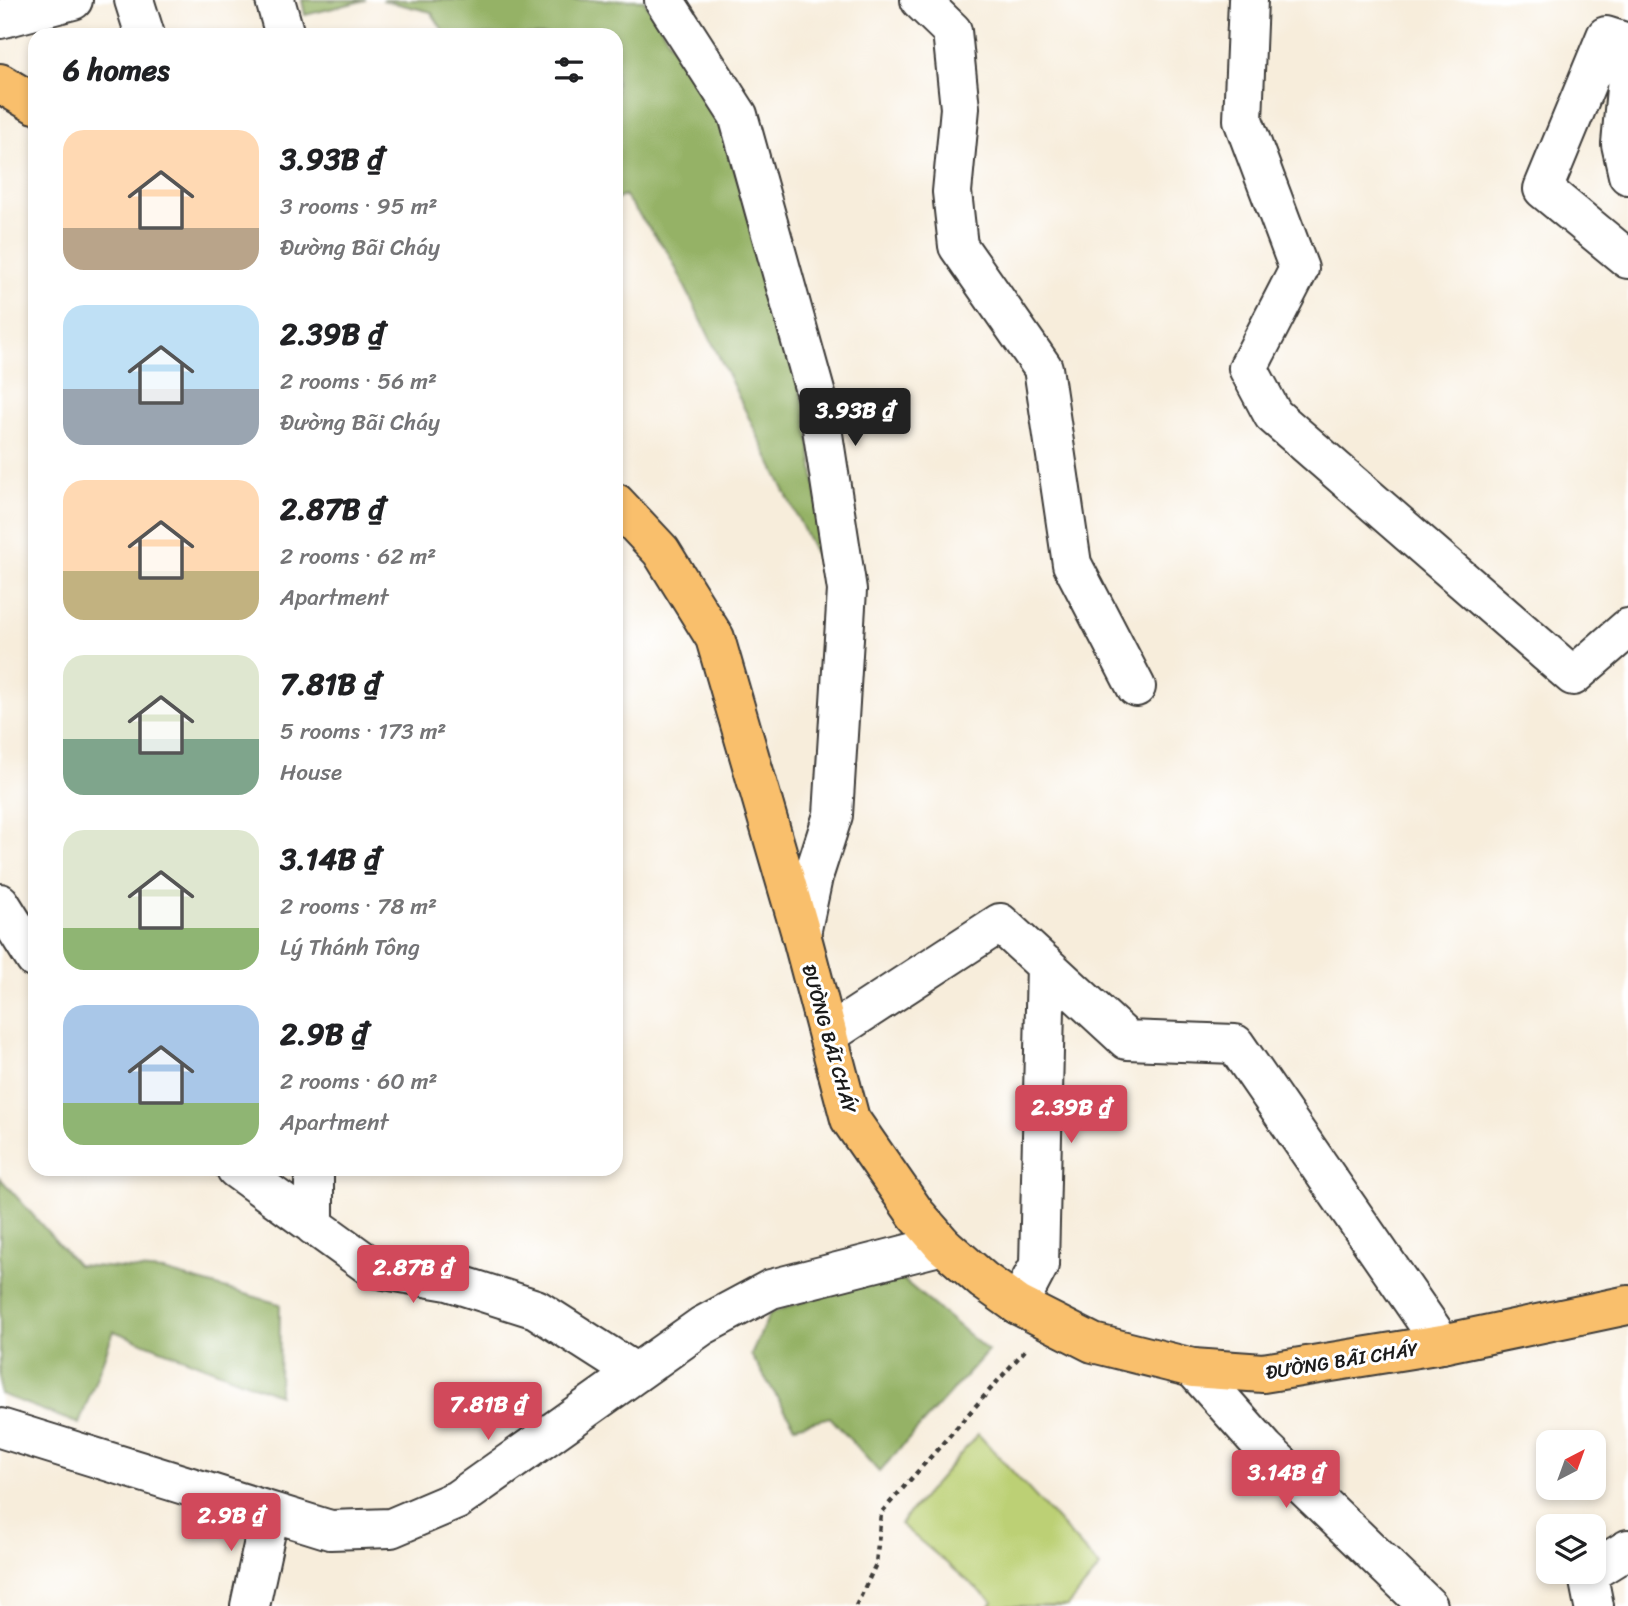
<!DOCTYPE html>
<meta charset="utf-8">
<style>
:root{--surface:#fff;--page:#f6f6f6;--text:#202124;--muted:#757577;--accent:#d1495b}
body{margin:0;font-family:Sriracha,sans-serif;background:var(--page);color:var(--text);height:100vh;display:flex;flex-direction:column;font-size:26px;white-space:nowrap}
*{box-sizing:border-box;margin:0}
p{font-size:23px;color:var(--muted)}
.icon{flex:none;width:38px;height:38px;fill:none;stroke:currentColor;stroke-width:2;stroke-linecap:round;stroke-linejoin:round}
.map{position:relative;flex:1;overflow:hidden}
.side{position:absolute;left:28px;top:28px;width:595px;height:1148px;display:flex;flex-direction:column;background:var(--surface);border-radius:21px;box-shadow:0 4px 10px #0003}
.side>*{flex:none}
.needle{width:46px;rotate:41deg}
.tools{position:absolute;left:1536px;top:1430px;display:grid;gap:14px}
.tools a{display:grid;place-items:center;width:70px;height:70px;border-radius:14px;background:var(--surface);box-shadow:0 4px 10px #0003;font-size:35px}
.price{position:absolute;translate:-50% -60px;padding:0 16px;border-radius:7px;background:var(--accent);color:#fff;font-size:23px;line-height:46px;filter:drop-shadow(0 2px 4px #0008)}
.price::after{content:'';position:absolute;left:50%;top:42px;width:21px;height:16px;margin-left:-10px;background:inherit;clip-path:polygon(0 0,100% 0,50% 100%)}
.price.active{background:#222;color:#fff}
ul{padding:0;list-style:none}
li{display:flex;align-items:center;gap:21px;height:175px;padding:0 35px}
li span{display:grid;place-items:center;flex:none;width:196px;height:140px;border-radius:21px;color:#555}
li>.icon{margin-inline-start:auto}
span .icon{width:84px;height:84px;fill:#fffc;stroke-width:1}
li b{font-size:30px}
h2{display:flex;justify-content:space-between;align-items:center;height:84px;padding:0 35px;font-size:30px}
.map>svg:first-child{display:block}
</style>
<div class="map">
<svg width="1628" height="1606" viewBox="0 0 1628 1606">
<rect width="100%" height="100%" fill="#fff"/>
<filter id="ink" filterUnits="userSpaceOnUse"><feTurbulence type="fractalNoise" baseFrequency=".0143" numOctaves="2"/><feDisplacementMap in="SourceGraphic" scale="14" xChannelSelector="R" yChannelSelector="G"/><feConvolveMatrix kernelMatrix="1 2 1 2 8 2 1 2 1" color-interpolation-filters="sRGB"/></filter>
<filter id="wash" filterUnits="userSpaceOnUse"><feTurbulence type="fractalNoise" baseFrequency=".00686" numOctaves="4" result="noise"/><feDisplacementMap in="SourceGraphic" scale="28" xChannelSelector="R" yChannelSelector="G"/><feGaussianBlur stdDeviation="1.57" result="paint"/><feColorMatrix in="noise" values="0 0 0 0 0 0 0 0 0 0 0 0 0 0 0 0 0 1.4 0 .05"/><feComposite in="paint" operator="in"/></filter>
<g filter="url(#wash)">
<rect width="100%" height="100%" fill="#f7eddb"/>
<path fill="#bcd074" stroke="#6c7648" stroke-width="2" d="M978,1434L1100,1567L1068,1606H989L993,1602L900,1524Z"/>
<path fill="#95b266" stroke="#586741" stroke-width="2" d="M302,0H366L305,15Z
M382,0H644L722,126L805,408L828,580L669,254L624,195L616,201V35H446L431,12Z
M0,1178L77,1265L164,1271L280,1304L279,1395L114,1331L79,1424L0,1394Z
M893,1271L988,1351L879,1472L830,1417L795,1426L751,1355L770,1313Z"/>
</g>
<g filter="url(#ink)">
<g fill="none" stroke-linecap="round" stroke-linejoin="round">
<defs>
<path id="minor" d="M134,0L145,35
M275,0L285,35
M664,0L738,115L818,402L847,590L833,815L813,877L801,934
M920,0L952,31L960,108L952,192L958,246L1043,368L1072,564L1136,687
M1248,0L1243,120L1299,269L1248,368L1273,415L1573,676L1628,628
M0,19L73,0
M1628,43L1606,36L1543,189L1628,259
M1628,66L1621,144L1628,175
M0,903L35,959
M828,1035L1000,923L1127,1040L1235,1044L1442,1344
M236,1169L373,1268L448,1281L536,1309L636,1373
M314,1169V1226
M1018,1305L1039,1265L1046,965
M1193,1368L1265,1449L1428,1606
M0,1428L330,1530L391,1528L457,1500L702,1326L771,1289L943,1245
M1594,1570L1628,1549
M1593,1572L1589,1581L1594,1606
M250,1606L270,1513"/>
<path id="major" d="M0,83L35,104
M616,503L661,551L715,638L801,934L850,1119L916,1214L943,1245L983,1280L1018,1305L1093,1343L1193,1368L1263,1373L1442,1344L1628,1305"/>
</defs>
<use href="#minor" stroke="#3d3b39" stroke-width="42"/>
<use href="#major" stroke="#3d3b39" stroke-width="42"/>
<path stroke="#3d3b39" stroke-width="4.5" stroke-dasharray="5 5" stroke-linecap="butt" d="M856,1606L876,1564L881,1513L1026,1349"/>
<use href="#minor" stroke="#fff" stroke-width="38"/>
<use href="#major" stroke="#f9bf6c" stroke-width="38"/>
</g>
</g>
<g text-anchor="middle" stroke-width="6" stroke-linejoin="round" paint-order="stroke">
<g font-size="19" fill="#1c1c1c" stroke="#fff">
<text transform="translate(830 1039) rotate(74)" y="7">ĐƯỜNG BÃI CHÁY</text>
<text transform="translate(1342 1360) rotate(-9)" y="7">ĐƯỜNG BÃI CHÁY</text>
</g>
</g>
</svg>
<div class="tools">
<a><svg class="needle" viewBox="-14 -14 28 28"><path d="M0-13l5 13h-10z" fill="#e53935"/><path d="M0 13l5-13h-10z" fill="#757577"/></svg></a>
<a><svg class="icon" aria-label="layers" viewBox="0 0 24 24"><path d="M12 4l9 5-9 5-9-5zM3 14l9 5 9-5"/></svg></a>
</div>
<b class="price active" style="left:855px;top:448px">3.93B ₫</b>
<b class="price" style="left:1071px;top:1145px">2.39B ₫</b>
<b class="price" style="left:413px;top:1305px">2.87B ₫</b>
<b class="price" style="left:488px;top:1442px">7.81B ₫</b>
<b class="price" style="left:1286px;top:1510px">3.14B ₫</b>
<b class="price" style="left:231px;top:1553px">2.9B ₫</b>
<section class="side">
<h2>6 homes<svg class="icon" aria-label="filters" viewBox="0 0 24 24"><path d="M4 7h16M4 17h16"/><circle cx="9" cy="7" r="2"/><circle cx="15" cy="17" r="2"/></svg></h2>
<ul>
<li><span style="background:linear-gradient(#ffd9b3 70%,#b9a48a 0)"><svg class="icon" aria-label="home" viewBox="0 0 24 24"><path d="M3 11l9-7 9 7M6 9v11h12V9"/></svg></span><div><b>3.93B ₫</b><p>3 rooms · 95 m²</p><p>Đường Bãi Cháy</p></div></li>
<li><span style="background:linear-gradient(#bfe0f5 60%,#9aa5b1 0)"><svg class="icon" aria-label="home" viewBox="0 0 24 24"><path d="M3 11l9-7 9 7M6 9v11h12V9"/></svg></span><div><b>2.39B ₫</b><p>2 rooms · 56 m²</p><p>Đường Bãi Cháy</p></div></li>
<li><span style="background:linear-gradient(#ffd9b3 65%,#c2b280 0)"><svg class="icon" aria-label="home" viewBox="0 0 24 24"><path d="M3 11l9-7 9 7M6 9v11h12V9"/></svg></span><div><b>2.87B ₫</b><p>2 rooms · 62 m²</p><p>Apartment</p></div></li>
<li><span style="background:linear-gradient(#dfe7d0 60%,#7fa58c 0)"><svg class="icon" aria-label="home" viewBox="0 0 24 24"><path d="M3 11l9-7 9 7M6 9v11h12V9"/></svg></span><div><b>7.81B ₫</b><p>5 rooms · 173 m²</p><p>House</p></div></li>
<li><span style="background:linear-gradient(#dfe7d0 70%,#8fb573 0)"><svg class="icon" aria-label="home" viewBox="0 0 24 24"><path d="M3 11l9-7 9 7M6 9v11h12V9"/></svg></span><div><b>3.14B ₫</b><p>2 rooms · 78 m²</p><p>Lý Thánh Tông</p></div></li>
<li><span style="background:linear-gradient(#a9c7e8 70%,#8fb573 0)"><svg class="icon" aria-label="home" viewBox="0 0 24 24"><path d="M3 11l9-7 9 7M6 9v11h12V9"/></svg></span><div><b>2.9B ₫</b><p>2 rooms · 60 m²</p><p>Apartment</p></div></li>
</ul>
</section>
</div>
